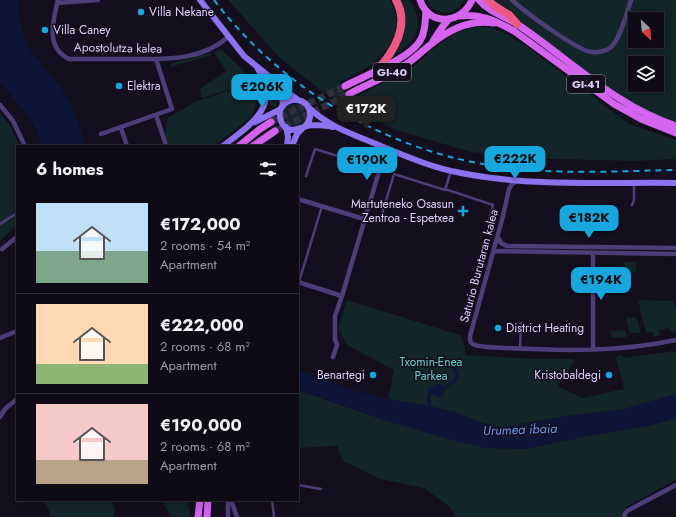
<!DOCTYPE html>
<meta charset="utf-8">
<style>
:root{--surface:#0f0b16;--page:#18141f;--text:#f1f3f6;--muted:#9b9ba1;--line:#2f2b35;--accent:#18a6df}
body{margin:0;font-family:Jost,sans-serif;background:var(--page);color:var(--text);height:100vh;display:flex;flex-direction:column;font-size:15px;white-space:nowrap}
*{box-sizing:border-box;margin:0}
p{font-size:13px;color:var(--muted)}
.icon{flex:none;width:22px;height:22px;fill:none;stroke:currentColor;stroke-width:2;stroke-linecap:round;stroke-linejoin:round}
.map{position:relative;flex:1;overflow:hidden}
.sheet{position:absolute;left:16px;top:145px;width:283px;height:356px;display:flex;flex-direction:column;background:var(--surface);border-radius:0px;box-shadow:0 2px 10px #0003,0 0 0 1px var(--line)}
.sheet>*{flex:none}
.needle{width:26px;rotate:154deg}
.buttons{position:absolute;left:628px;top:12px;display:grid;gap:8px}
.buttons a{display:grid;place-items:center;width:36px;height:36px;border-radius:0px;background:var(--surface);box-shadow:0 2px 10px #0003,0 0 0 1px var(--line);font-size:20px}
.price{position:absolute;translate:-50% -34px;padding:0 9px;border-radius:8px;background:var(--accent);color:#111;font-size:13px;line-height:26px;filter:drop-shadow(0 1px 2px #0008)}
.price::after{content:'';position:absolute;left:50%;top:24px;width:12px;height:9px;margin-left:-6px;background:inherit;clip-path:polygon(0 0,100% 0,50% 100%)}
.price.current{background:#222;color:#fff}
ul{padding:0;list-style:none}
li{display:flex;align-items:center;gap:12px;height:100px;padding:0 20px}
li+li{border-top:1px solid var(--line)}
li span{display:grid;place-items:center;flex:none;width:112px;height:80px;border-radius:0px;color:#555}
li>.icon{margin-inline-start:auto}
span .icon{width:48px;height:48px;fill:#fffc;stroke-width:1}
li b{font-size:17px}
h2{display:flex;justify-content:space-between;align-items:center;height:48px;padding:0 20px;font-size:17px}
.map>svg:first-child{display:block}
</style>
<div class="map">
<svg width="676" height="517" viewBox="0 0 676 517">
<rect width="100%" height="100%" fill="#140f1e"/>
<path fill="#122528" fill-rule="evenodd" d="M228,0H390C405,26 391,50 369,66C360,72 349,77 339,82L349,100L404,72L418,63L430,51L456,33L469,29L479,27L492,28L504,33L526,46L629,124L676,140V159L635,161L520,158L471,152L396,130L353,109L323,92L280,58Z
M400,0H409C427,24 416,42 394,56C407,33 407,25 400,0Z
M427,0H464C456,16 434,17 427,0Z
M491,0H676V122C622,106 578,67 535,33C520,21 507,9 491,0ZM635,19H657V41H635ZM635,63H657V85H635Z
M221,49L248,75L250,82L202,98L200,89L226,71L215,54V52Z
M211,53L212,55L170,67L172,63Z
M266,81C274,87 283,98 276,107L271,106L268,102L269,90Z
M249,84L252,85L256,104L252,116L214,146H168L165,134L168,118L197,101Z
M284 115a11 11 0 1 1 22 0a11 11 0 1 1-22 0Z
M0,113L9,124L20,146H17V225L0,241Z
M624,262H636V272H626Z
M347,300L460,335L465,346V355L534,359H573L574,362L557,386L583,398L624,389L616,357L622,355L623,358L676,351V394L624,409L575,415L502,427L482,423L454,412L388,399L394,370L347,345L338,328Z
M638,300L674,301L676,309V332H672L670,330L669,328L659,330L660,335L654,337L652,332L646,333Z
M636,317L641,333H630L626,318Z
M625,330L627,337L612,338L610,331Z
M298,390L384,420L487,448L525,449L588,436L648,426L676,418V480L626,507L621,517H456L450,507L424,488L380,479L343,461L337,446L298,448Z
M44,500H110L115,508L114,517H52Z
M161,500H186L190,512L189,517H171Z"/>
<path fill="#0e1638" d="M0,0H19C17,53 41,56 65,94C76,110 80,128 85,146H42C35,116 16,104 0,81Z
M450,363C455,365 455,365 457,370C462,384 450,382 445,391C444,393 443,395 442,397H438L430,394L431,406L454,412L482,423L502,427L575,415L624,409L676,394V418L648,426L588,436L525,449L487,448L451,440L384,420L298,389V370L356,391L388,399L428,406L427,401L428,389C433,385 440,381 445,386L454,380L455,374L450,365Z"/>
<g fill="none" stroke-linecap="round" stroke-linejoin="round">
<path stroke="#322c3f" stroke-width="7" stroke-dasharray="7 3.5" stroke-linecap="butt" d="M271,122L345,86
M275,131L349,94"/>
<path stroke="#4c3f79" stroke-width="2.5" d="M306,176L315,149L379,169
M445,189L493,205L488,225
M632,205L634,200V183
M382,214L394,174L445,190L451,171
M0,224L17,213
M299,282L322,206
M585,282H593
M520,348L521,323
M298,485L321,489
M272,500L274,517"/>
<path stroke="#4c3f79" stroke-width="4.5" d="M58,0C53,21 45,47 69,59C89,59 108,59 128,59C162,59 200,62 228,37
M512,0C524,11 577,51 592,52C597,53 606,51 610,48C620,41 627,12 631,0
M57,3L98,0
M0,105L13,121L25,146
M156,115L166,145
M121,128L127,146
M101,134L172,109L156,59
M518,181L512,184L509,189L503,216L470,336C470,339 469,342 473,344C478,348 499,347 506,348C562,351 621,352 676,340
M298,199L364,219
M498,237L501,243L507,246L676,248
M2,249L17,237
M494,251L676,254
M298,282L342,296L386,148
M0,338L17,331
M593,349V254
M333,357L337,345L335,339V316L342,296
M0,417L5,409L17,399
M228,500V517
M231,500L237,517
M625,517L624,515L627,511L676,485"/>
<path stroke="#8d72f0" stroke-width="6" d="M200,0L244,56L265,73L284,90L298,100
M279,86L282,96L283,106
M309,108C328,126 352,134 376,144C403,155 432,168 461,173C532,187 605,182 676,183
M255,122L281,109
M305,126C311,120 312,113 307,105C296,93 274,103 281,121C287,137 300,127 311,125C318,125 325,125 333,127
M286,127L288,137L287,146
M223,146C249,126 282,106 258,69
M292,146L297,134L302,129"/>
<path stroke="#d464ee" stroke-width="7" d="M420,0C429,27 462,24 472,0
M479,0C489,12 504,16 517,24C569,59 615,106 676,126
M459,16C480,13 496,21 514,31L614,104L641,119L676,133
M433,41L443,26L449,19
M345,86C364,76 412,58 421,39C426,30 425,20 426,11
M349,94C366,85 384,78 401,68C412,61 420,53 430,45C448,30 470,19 494,23
M239,146L260,129L271,122
M253,146L275,131
M198,517L200,500
M207,517L208,500"/>
<path stroke="#ed5985" stroke-width="8" d="M488,0L493,5L509,15L517,24
M377,70C394,52 410,25 396,0"/>
<path stroke="#18a6df" stroke-width="2" stroke-dasharray="6 5" stroke-linecap="butt" d="M214,0C287,95 399,158 519,169C571,174 624,171 676,170"/>
</g>
<g fill="#18a6df" stroke="#140f1e" stroke-width="1.5">
<circle cx="141" cy="12" r="4"/>
<circle cx="45" cy="30" r="4"/>
<circle cx="119" cy="86" r="4"/>
<path d="M461 205h4v4h4v4h-4v4h-4v-4h-4v-4h4z"/>
<circle cx="498" cy="328" r="4"/>
<circle cx="373" cy="375" r="4"/>
<circle cx="609" cy="375" r="4"/>
</g>
<g text-anchor="middle" stroke-width="3" stroke-linejoin="round" paint-order="stroke">
<g fill="#140f1e" stroke="#a197b8" stroke-width="1">
<rect x="373" y="63" width="38" height="18" rx="3"/>
<rect x="567" y="75" width="38" height="18" rx="3"/>
</g>
<g font-size="11" font-weight="bold" fill="#ddd1fa">
<text x="392" y="76">GI-40</text>
<text x="586" y="88">GI-41</text>
</g>
<g font-size="12" fill="#ddd1fa" stroke="#140f1e" text-anchor="start">
<text x="149" y="16">Villa Nekane</text>
<text x="53" y="34">Villa Caney</text>
<text x="127" y="90">Elektra</text>
<text x="454" y="208" text-anchor="end">Martuteneko Osasun<tspan x="454" dy="14">Zentroa - Espetxea</tspan></text>
<text x="506" y="332">District Heating</text>
<text x="365" y="379" text-anchor="end">Benartegi</text>
<text x="601" y="379" text-anchor="end">Kristobaldegi</text>
</g>
<g font-size="12" fill="#ddd1fa" stroke="#140f1e">
<text transform="translate(118 48) rotate(1)" y="4">Apostolutza kalea</text>
<text transform="translate(479 266) rotate(-75)" y="4">Saturio Burutaran kalea</text>
</g>
<g font-size="12" fill="#66d2cb" stroke="#140f1e">
<text x="431" y="366">Txomin-Enea<tspan x="431" dy="14">Parkea</tspan></text>
</g>
<g font-size="13" font-style="italic" fill="#6a99ef" stroke="#140f1e">
<text transform="translate(520 429) rotate(-2)" y="5">Urumea ibaia</text>
</g>
</g>
</svg>
<div class="buttons">
<a><svg class="needle" viewBox="-14 -14 28 28"><path d="M0-13l5 13h-10z" fill="#e53935"/><path d="M0 13l5-13h-10z" fill="#9b9ba1"/></svg></a>
<a><svg class="icon" aria-label="layers" viewBox="0 0 24 24"><path d="M12 4l9 5-9 5-9-5zM3 14l9 5 9-5"/></svg></a>
</div>
<b class="price" style="left:262px;top:108px">€206K</b>
<b class="price current" style="left:366px;top:130px">€172K</b>
<b class="price" style="left:515px;top:180px">€222K</b>
<b class="price" style="left:367px;top:181px">€190K</b>
<b class="price" style="left:589px;top:239px">€182K</b>
<b class="price" style="left:601px;top:301px">€194K</b>
<section class="sheet">
<h2>6 homes<svg class="icon" aria-label="filters" viewBox="0 0 24 24"><path d="M4 7h16M4 17h16"/><circle cx="9" cy="7" r="2"/><circle cx="15" cy="17" r="2"/></svg></h2>
<ul>
<li><span style="background:linear-gradient(#bfe0f5 60%,#7fa58c 0)"><svg class="icon" aria-label="home" viewBox="0 0 24 24"><path d="M3 11l9-7 9 7M6 9v11h12V9"/></svg></span><div><b>€172,000</b><p>2 rooms · 54 m²</p><p>Apartment</p></div></li>
<li><span style="background:linear-gradient(#ffd9b3 75%,#8fb573 0)"><svg class="icon" aria-label="home" viewBox="0 0 24 24"><path d="M3 11l9-7 9 7M6 9v11h12V9"/></svg></span><div><b>€222,000</b><p>2 rooms · 68 m²</p><p>Apartment</p></div></li>
<li><span style="background:linear-gradient(#f6c9c9 70%,#b9a48a 0)"><svg class="icon" aria-label="home" viewBox="0 0 24 24"><path d="M3 11l9-7 9 7M6 9v11h12V9"/></svg></span><div><b>€190,000</b><p>2 rooms · 68 m²</p><p>Apartment</p></div></li>
</ul>
</section>
</div>
